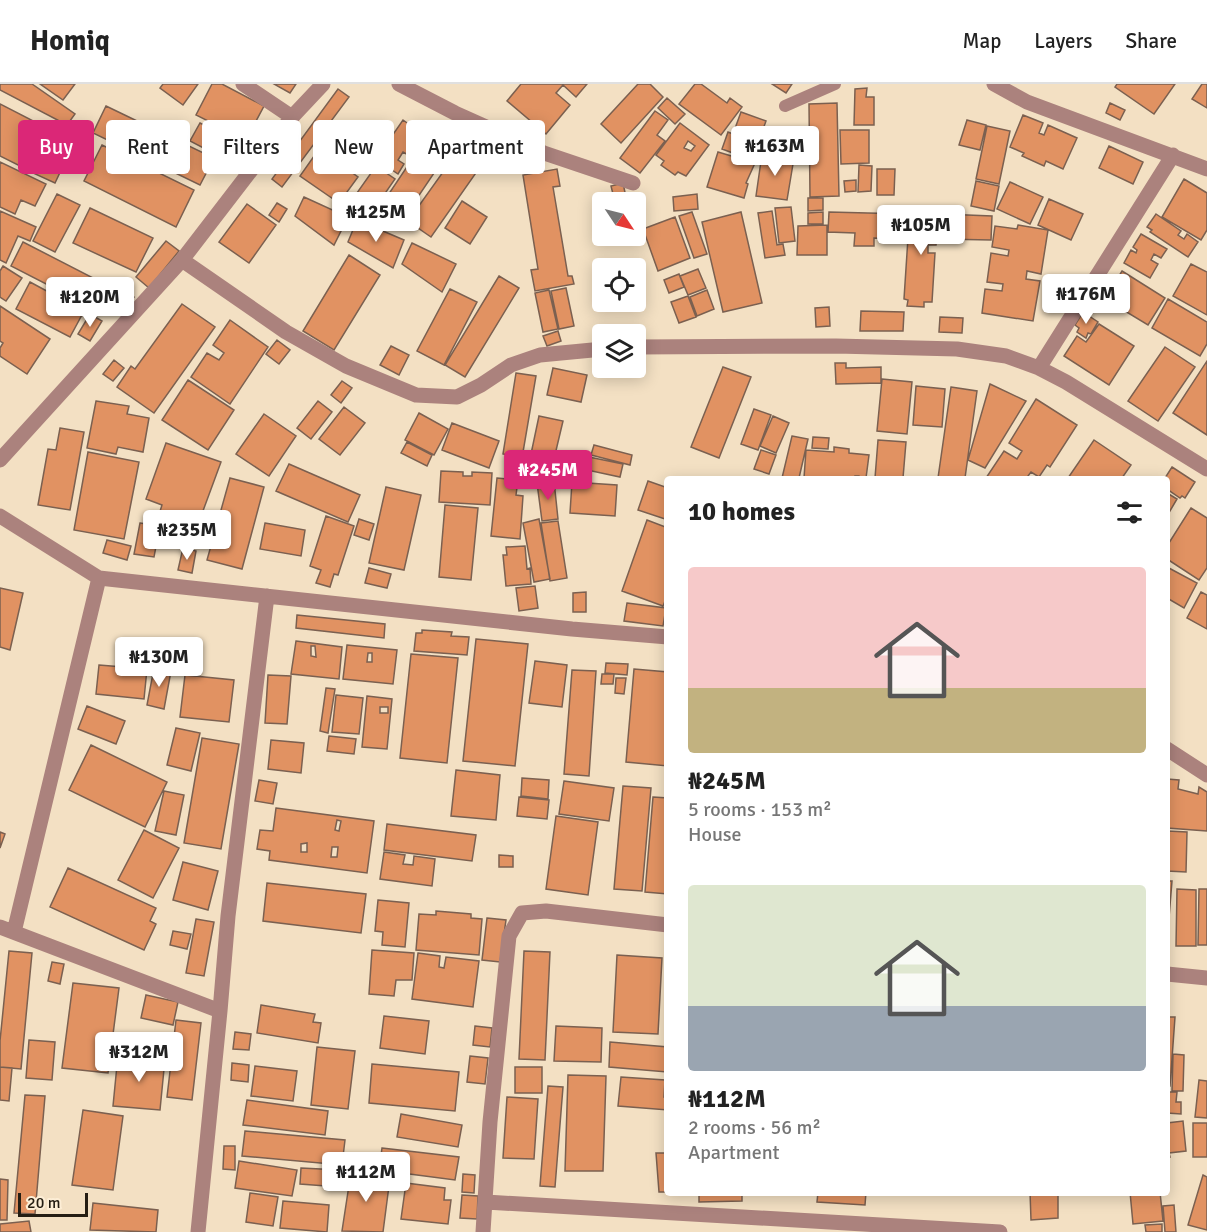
<!DOCTYPE html>
<meta charset="utf-8">
<style>
:root{--surface:#fff;--page:#f2f2f2;--text:#222;--muted:#767676;--line:#e0e0e0;--accent:#db2777}
body{margin:0;font-family:Signika,sans-serif;background:var(--page);color:var(--text);height:100vh;display:flex;flex-direction:column;font-size:22px;white-space:nowrap}
*{box-sizing:border-box;margin:0}
p{font-size:20px;color:var(--muted)}
.icon{flex:none;width:33px;height:33px;fill:none;stroke:currentColor;stroke-width:2;stroke-linecap:round;stroke-linejoin:round}
.map{position:relative;flex:1;overflow:hidden}
.sheet{position:absolute;left:664px;top:392px;width:506px;height:720px;display:flex;flex-direction:column;background:var(--surface);border-radius:6px;box-shadow:0 3px 15px #0003}
.sheet>*{flex:none}
.top-card{position:absolute;left:18px;top:36px;width:556px;height:54px;display:flex;gap:12px}
.needle{width:39px;rotate:125deg}
.controls{position:absolute;left:592px;top:108px;display:grid;gap:12px}
.controls a{display:grid;place-items:center;width:54px;height:54px;border-radius:6px;background:var(--surface);box-shadow:0 3px 15px #0003;font-size:30px}
.scale{position:absolute;left:18px;bottom:15px;width:70px;box-sizing:border-box;padding-left:6px;border:3px solid #251e13;border-top:0;font-size:16px;line-height:21px;white-space:nowrap;color:#251e13;-webkit-text-stroke:4px #fdeed6;paint-order:stroke}
.price{position:absolute;translate:-50% -51px;padding:0 14px;border-radius:6px;background:#fff;color:#222;font-size:20px;line-height:39px;filter:drop-shadow(0 2px 3px #0008)}
.price::after{content:'';position:absolute;left:50%;top:36px;width:18px;height:14px;margin-left:-9px;background:inherit;clip-path:polygon(0 0,100% 0,50% 100%)}
.price.on{background:var(--accent);color:#fff}
ul{padding:0;list-style:none}
li{display:grid;align-content:center;gap:12px;height:318px;padding:0 24px}
li span{display:grid;place-items:center;height:186px;border-radius:6px;color:#555}
li>.icon{margin-inline-start:auto}
span .icon{width:108px;height:108px;fill:#fffc;stroke-width:1}
li b{font-size:26px}
h2{display:flex;justify-content:space-between;align-items:center;height:72px;padding:0 24px;font-size:26px}
.pill{padding:0 21px;border-radius:6px;background:var(--surface);box-shadow:0 3px 15px #0003;font-size:21px;line-height:54px}
.pill.on{background:var(--accent);color:#fff}
header{display:flex;align-items:center;gap:36px;box-sizing:border-box;height:84px;padding:0 30px;background:var(--surface);border-bottom:2px solid var(--line)}
header strong{font-size:28px}
nav{display:flex;gap:33px;margin-inline-start:auto;font-size:21px}
.map>svg:first-child{display:block}
</style>
<header>
<strong>Homiq</strong>
<nav><a>Map</a><a>Layers</a><a>Share</a></nav>
</header>
<div class="map">
<svg width="1207" height="1148" viewBox="0 0 1207 1148">
<rect width="100%" height="100%" fill="#f3e0c3"/>
<path fill="#e19262" stroke="#7b6050" stroke-width="1.5" fill-rule="evenodd" d="M0,0H32L75,30L67,41L0,6Z
M40,0H75L63,16Z
M163,0H198L183,21L160,4Z
M212,0H222L264,22L246,56L196,31Z
M274,0H296L290,9Z
M521,0H587L576,13L563,1L556,9L570,21L546,50L507,17Z
M638,0H650L663,13L621,59L601,40Z
M695,0H701L727,19L730,14L742,23L721,51L679,20Z
M772,0H792L786,9Z
M1117,0H1175L1154,30L1115,3Z
M1202,0H1207V24L1192,15Z
M867,4L866,13H874V41H854L855,5Z
M338,5L349,13L282,103L272,95Z
M667,14L685,30L675,40L658,24Z
M837,19L839,112L810,113L809,20Z
M1110,19L1125,26L1120,36L1106,29Z
M0,20L47,44L43,53L48,56L32,88L0,72Z
M106,22L214,74L200,101L93,49Z
M655,27L668,36L657,51L665,57L640,89L620,74Z
M741,28L766,37L752,76L722,65L728,48L733,50ZM749,50L755,52L753,59L747,56Z
M1023,31L1043,39L1039,49L1044,51L1048,41L1077,54L1063,85L1046,77L1044,82L1022,72L1024,69L1010,63Z
M403,36L424,51L410,72L403,68L398,76L404,80L398,90L376,75Z
M967,36L986,41L980,66L959,61Z
M200,39L225,52L215,70L190,57Z
M680,39L709,61L686,92L678,88L675,91L661,81L664,77L656,71ZM688,57L695,62L691,67L684,64Z
M56,40L78,50L55,99L33,89Z
M435,41L457,55L397,144L376,129Z
M987,42L1010,47L999,100L976,95Z
M840,46H869V79L841,80Z
M463,60L485,76L431,153L408,137Z
M102,61L194,106L176,143L84,97Z
M1109,62L1143,78L1133,100L1099,84Z
M319,65L358,93L339,119L300,92Z
M718,68L755,79L746,99L748,100L744,114L707,103Z
M762,70L794,74L787,116L756,112Z
M0,78L46,100L35,122L21,116L15,130L0,123Z
M859,81L872,82L871,107L858,108Z
M376,82L395,95L366,137L347,123Z
M557,85L560,102L553,103L568,192H572L574,200L535,207L531,186L538,185L523,91Z
M877,85H895L894,111H877Z
M1184,95L1207,109V146L1201,156L1162,133Z
M856,96V107L845,108L844,97Z
M976,97L999,102L994,127L971,122Z
M1010,98L1043,113L1030,140L997,125Z
M623,99L627,118H615L611,102Z
M57,110L80,121L55,168L33,157Z
M697,110L698,125L674,127L673,113Z
M304,113L348,133L334,161L295,132Z
M808,114H823V126L808,127Z
M1049,115L1083,130L1071,156L1038,141Z
M462,117L487,133L470,160L445,144Z
M277,119L287,125L279,138L269,131Z
M247,120L276,141L249,179L219,158Z
M791,123L795,157L779,159L775,124Z
M910,123L939,125L936,161H928V169H935L932,218H924V223L907,222L908,216L904,215Z
M90,124L153,154L136,188L73,159Z
M0,127L36,143L30,157L18,152L6,179L0,176Z
M772,127L777,161L783,160L785,171L765,174L758,129Z
M692,128L707,170L694,174L679,132Z
M741,128L762,219L723,228L702,138Z
M823,128V140H808V129Z
M829,128L906,130V155L874,154V162H854L855,149L828,148Z
M942,130L992,132L991,156L941,155Z
M1156,130L1181,147L1178,151L1184,155L1187,150L1198,158L1188,173L1150,148L1152,146L1147,143Z
M675,133L690,174L658,187L643,145Z
M357,136L404,156L393,184L348,158Z
M827,141V171H797L798,142Z
M1018,141L1048,146L1041,190L1027,187L1026,195L1040,197L1033,237L982,229L985,205L1002,207L1003,200L987,198L991,169L1008,172L1009,166L992,163L995,142L1017,145Z
M1141,150L1167,165L1161,174L1154,170L1151,176L1158,180L1150,194L1124,179L1131,166L1136,169L1137,166L1133,163Z
M166,157L179,167L149,204L136,193Z
M23,158L99,197L87,221L11,182Z
M412,159L456,180L442,208L402,180Z
M349,171L380,191L334,266L303,247Z
M1191,180L1207,188V231L1173,212Z
M3,182L22,194L6,217L0,213V187Z
M698,185L706,204L688,211L680,192Z
M1122,187L1165,214L1148,241L1105,215Z
M679,190L684,203L669,209L664,196Z
M499,192L519,204L465,293L445,281Z
M113,195L134,213L121,229L99,211Z
M30,198L84,227L70,253L16,225Z
M566,204L574,242L559,245L551,207Z
M450,205L477,218L444,281L417,267Z
M549,206L558,245L543,248L535,209Z
M707,206L714,225L697,232L690,213Z
M688,212L696,233L679,239L671,218Z
M1168,215L1207,238V260L1200,272L1152,244Z
M182,220L215,243L154,329L117,303L131,282L135,285Z
M0,222L50,255L27,290L0,272V264L3,259L0,257Z
M829,223L830,242L816,243L815,224Z
M861,227L904,228L903,247H860Z
M1083,228L1098,238L1091,250L1088,249L1086,254L1077,248L1079,244L1075,241Z
M90,230L102,237L90,257L78,250Z
M940,233L963,234L962,249L939,248Z
M230,236L268,263L230,320L191,293L207,269L219,276L224,269L213,261Z
M1099,240L1134,262L1109,301L1064,272L1077,252L1086,258Z
M558,247L561,257L547,262L543,252Z
M277,256L290,266L279,280L266,270Z
M391,262L409,271L399,291L380,281Z
M1165,263L1195,283L1158,337L1128,317Z
M114,276L124,284L113,297L103,290Z
M1207,277V351L1173,329Z
M835,279H846V284L881,283V299L836,300Z
M723,283L751,293L719,374L691,363Z
M553,284L587,291L581,318L547,311Z
M516,289L536,292L522,374L503,370Z
M882,295L912,298L907,350L877,347Z
M188,296L234,326L208,366L162,336Z
M342,297L352,304L341,319L331,311Z
M990,300L1026,317L985,384L968,376Z
M916,302L945,305L942,343L913,341Z
M951,303L977,307L965,394H938Z
M1036,315L1077,341L1050,383L1047,381L1039,393L1031,388L1028,392L1032,394H986L1004,367L1017,375L1022,367L1009,359Z
M96,317L129,322L127,330L149,334L143,368L118,363L116,370L87,364Z
M318,317L332,328L311,355L297,344Z
M344,323L365,339L340,371L319,355Z
M754,325L771,331L758,366L741,360Z
M419,329L448,345L434,371L405,356Z
M264,330L296,352L269,392L236,370Z
M539,332L563,337L554,375L531,370Z
M773,332L789,339L776,369L760,362Z
M452,339L499,357L489,384L442,366Z
M60,344L84,348L70,426L38,421L48,365L56,366Z
M792,352L808,355L799,394H782Z
M813,353L829,354L828,365L812,364Z
M878,356L906,358L903,394H875Z
M1094,356L1131,381L1122,394H1068Z
M407,358L432,371L427,382L401,369Z
M166,359L221,378L200,435L186,429L181,445L157,437L162,421L146,415Z
M594,361L632,371L630,381L591,371Z
M834,363L849,365V369L869,371L866,394H860L859,392H855V394H804L806,366L834,368Z
M761,366L776,371L769,390L754,385Z
M88,368L139,378L124,455L74,446Z
M589,373L623,380L620,393L587,386Z
M289,380L360,411L348,438L276,407Z
M1172,383L1195,398L1185,414L1182,412L1180,414L1167,405V394H1165Z
M441,387L463,388V392H472V388L492,389L490,421L439,418Z
M230,394L264,403L242,485L207,476Z
M497,394L518,396L516,411L523,412L520,455L491,452Z
M554,397L558,435L542,437L537,399Z
M648,397L668,404V436L638,426Z
M572,398L617,401L615,432L570,429Z
M386,403L421,411L404,486L369,479Z
M1167,409L1177,415L1167,432Z
M445,421L478,424L471,496L439,493Z
M1191,424L1207,434V484L1199,496L1167,475V462Z
M326,432L354,442L338,491L334,490L330,503L316,499L321,486L310,482Z
M359,435L374,440L369,456L354,451Z
M539,435L550,495L534,498L523,439Z
M647,436L668,444V510L663,522L622,507Z
M558,437L567,494L550,497L541,439Z
M140,439L160,442L154,473L134,470Z
M265,439L305,446L301,472L260,465Z
M107,456L131,462L127,476L103,469Z
M525,462L527,485L530,484L531,500L506,502L503,471H507L506,463Z
M183,464L196,467L192,489L178,486Z
M1167,483L1197,499L1184,524L1167,514Z
M369,484L391,490L387,504L365,499Z
M535,502L538,524L519,527L516,504Z
M0,504L23,509L10,566L0,563Z
M586,508V528H573V509Z
M1201,508L1207,511V545L1187,534Z
M627,519L666,524L663,542L624,537Z
M297,531L385,540L384,554L296,544Z
M422,546L452,548L451,552L469,553L467,571L414,567L416,549H422Z
M476,555L528,560L515,682L463,677Z
M296,557L342,563L339,595L291,590ZM311,562H315L316,573L311,572Z
M347,561L397,566L393,600L343,595ZM368,569H372V578H367Z
M411,570L458,574L447,679L400,674Z
M535,577L567,581L562,623L529,619Z
M606,579L628,580L627,591L605,589Z
M99,581L147,585L144,615L96,610Z
M154,584L171,587L164,625L147,621Z
M634,585L668,588V682L626,678Z
M572,586L596,587L589,692L564,690Z
M602,590H614L613,600H601Z
M185,591L234,596L229,638L180,633Z
M268,591L291,592L287,640L265,639Z
M616,594H626L624,610L615,609Z
M326,604L335,605L328,649L320,647Z
M336,611L363,614L359,650L332,648Z
M367,612L392,615L387,665L362,663ZM380,623H388V629H380Z
M87,622L125,637L116,660L78,645Z
M176,644L200,649L191,687L167,681Z
M329,652L356,655L354,670L327,667Z
M202,654L239,660L221,765L184,759Z
M271,656L304,659L301,689L268,685Z
M91,661L167,698L145,743L69,706Z
M456,686L500,691L496,736L451,732Z
M522,694L549,696L548,715L521,712Z
M1167,695L1179,696L1178,705L1198,710L1199,703L1207,708V747L1167,744Z
M259,696L277,699L273,720L255,717Z
M564,697L614,704L609,737L559,730Z
M623,702L651,704L642,807L614,805Z
M164,707L184,711L176,751L155,747Z
M519,713L549,716L547,735L517,732Z
M653,713L668,714V810L645,808Z
M276,724L374,737L367,789L269,776L270,767L257,765L260,746L273,747ZM337,736L341,737L339,747L335,746ZM307,759V768H301V760ZM332,763H338L337,773H331Z
M556,732L598,738L588,811L546,805Z
M387,740L476,751L472,777L384,766Z
M144,746L179,764L153,814L118,796Z
M1167,747L1187,748L1186,788L1167,787Z
M0,748L5,750L0,764Z
M384,768L405,771L403,780L413,781L414,772L435,775L432,802L380,795Z
M499,771L513,772V783H499Z
M183,778L218,787L208,826L173,816Z
M68,784L156,824L150,837L156,840L144,866L50,823Z
M1167,797H1172L1167,858Z
M267,799L366,810L361,849L263,837Z
M1177,805L1196,806V862H1176Z
M1199,805H1207V861H1198Z
M378,816L409,819L405,863L382,861L383,848L375,847Z
M436,827L471,830V834L482,835L479,871L416,866L419,830L436,831Z
M487,834L506,836L500,878L482,876Z
M196,835L214,838L204,892L186,889Z
M173,847L191,850L187,865L170,861Z
M372,866L414,869L412,896H396L394,912L369,910Z
M9,867L32,869L21,985L0,983V957Z
M524,867L550,868L545,976L519,975Z
M418,869L440,872L439,883L444,884L446,873L479,877L473,923L412,915Z
M617,871L662,874L658,950L613,948Z
M52,878L64,880L60,900L48,897Z
M73,899L119,904L108,989L62,984Z
M146,911L178,918L173,941L141,934Z
M261,921L315,930L313,938L321,939L318,959L257,949Z
M384,932L429,937L425,970L380,964Z
M1167,933H1175L1170,1002H1167Z
M176,936L201,939L192,1016L167,1013Z
M475,942L492,944L490,963L473,961Z
M556,942L602,944L601,978L554,977Z
M235,948L251,950L249,966L233,965Z
M29,956L55,958L52,996L26,994Z
M610,958L668,963L667,988L609,983Z
M317,963L355,967L348,1025L311,1021Z
M1173,970L1184,971L1183,1007H1172Z
M118,971L165,975L160,1026L113,1022Z
M470,972L488,974L485,1000L467,998Z
M232,979L249,981L248,998L231,996Z
M372,980L459,988L455,1027L369,1019Z
M255,982L297,987L293,1017L251,1012Z
M0,983L12,984L9,1017L0,1016Z
M515,983H542V1009H515Z
M568,991L606,992L603,1087H565Z
M621,993L665,996L664,1013H668V1026L618,1022Z
M1199,996L1207,997V1034L1195,1033Z
M548,1002L563,1003L555,1103L540,1102Z
M1167,1008H1177L1176,1018H1181V1030L1167,1029Z
M25,1011L45,1012L35,1130L14,1129Z
M507,1013L538,1015L534,1075L503,1074Z
M247,1016L328,1027L325,1051L243,1041Z
M83,1026L123,1032L113,1106L72,1101Z
M401,1030L462,1041L458,1063L397,1053Z
M1183,1037L1186,1067L1169,1069L1170,1073H1167V1039Z
M1193,1039H1207V1073H1193Z
M245,1047L345,1056L342,1081L242,1072Z
M224,1062H235V1086L223,1085Z
M382,1064L459,1073L455,1096L379,1086Z
M656,1069H668V1108H659Z
M239,1077L297,1086L292,1112L235,1104Z
M301,1084L340,1086L339,1103L300,1100Z
M351,1088L390,1094L383,1148L342,1147Z
M463,1090L475,1091L474,1109L462,1108Z
M1203,1091L1207,1093V1146L1188,1141Z
M0,1095L8,1096L7,1136H0Z
M406,1099L445,1104L444,1116H451L448,1140L401,1135Z
M699,1108H742V1117L699,1118Z
M818,1108H866L865,1121L817,1118Z
M1030,1108H1058V1134L1031,1136Z
M1070,1108H1100L1070,1111Z
M1130,1108H1160L1163,1137L1133,1140Z
M250,1109L278,1113L273,1142L246,1138Z
M462,1111L478,1112L477,1135L460,1134Z
M283,1117L329,1121L327,1148L280,1144Z
M93,1119L158,1126L156,1148L90,1146Z
M1174,1121L1176,1148H1165L1163,1122Z
M29,1137L31,1148H0V1140Z
M1162,1140V1148H1146L1145,1141Z"/>
<g fill="none" stroke-linecap="round" stroke-linejoin="round">
<path stroke="#ab827d" stroke-width="12" d="M785,22L835,0"/>
<path stroke="#ab827d" stroke-width="15" d="M399,0L455,29L544,69L633,99
M994,0L1027,18L1207,85
M292,33L323,0
M182,176L286,248L346,282L416,311L457,313L481,301L511,281L540,271L603,265
M636,263L836,262L957,265L1006,272L1039,284L1066,298L1207,385
M1039,284L1173,71
M0,376L182,176L292,33L243,0
M0,432L99,494L572,545L668,553
M1167,665L1207,691
M0,843L220,927L198,1148
M14,848L99,494
M1167,890L1207,894
M220,927L228,832L267,512
M486,1118L1000,1148
M483,1148L490,1038L509,852L522,829L546,827L668,841"/>
</g>
</svg>
<div class="controls">
<a><svg class="needle" viewBox="-14 -14 28 28"><path d="M0-13l5 13h-10z" fill="#e53935"/><path d="M0 13l5-13h-10z" fill="#767676"/></svg></a>
<a><svg class="icon" aria-label="locate" viewBox="0 0 24 24"><circle cx="12" cy="12" r="6"/><path d="M12 2v4M12 18v4M2 12h4M18 12h4"/></svg></a>
<a><svg class="icon" aria-label="layers" viewBox="0 0 24 24"><path d="M12 4l9 5-9 5-9-5zM3 14l9 5 9-5"/></svg></a>
</div>
<div class="scale">20 m</div>
<b class="price" style="left:775px;top:93px">₦163M</b>
<b class="price" style="left:376px;top:159px">₦125M</b>
<b class="price" style="left:921px;top:172px">₦105M</b>
<b class="price" style="left:1086px;top:241px">₦176M</b>
<b class="price" style="left:90px;top:244px">₦120M</b>
<b class="price on" style="left:548px;top:417px">₦245M</b>
<b class="price" style="left:187px;top:477px">₦235M</b>
<b class="price" style="left:159px;top:604px">₦130M</b>
<b class="price" style="left:139px;top:999px">₦312M</b>
<b class="price" style="left:366px;top:1119px">₦112M</b>
<div class="top-card">
<a class="pill on">Buy</a>
<a class="pill">Rent</a>
<a class="pill">Filters</a>
<a class="pill">New</a>
<a class="pill">Apartment</a>
</div>
<section class="sheet">
<h2>10 homes<svg class="icon" aria-label="filters" viewBox="0 0 24 24"><path d="M4 7h16M4 17h16"/><circle cx="9" cy="7" r="2"/><circle cx="15" cy="17" r="2"/></svg></h2>
<ul>
<li><span style="background:linear-gradient(#f6c9c9 65%,#c2b280 0)"><svg class="icon" aria-label="home" viewBox="0 0 24 24"><path d="M3 11l9-7 9 7M6 9v11h12V9"/></svg></span><div><b>₦245M</b><p>5 rooms · 153 m²</p><p>House</p></div></li>
<li><span style="background:linear-gradient(#dfe7d0 65%,#9aa5b1 0)"><svg class="icon" aria-label="home" viewBox="0 0 24 24"><path d="M3 11l9-7 9 7M6 9v11h12V9"/></svg></span><div><b>₦112M</b><p>2 rooms · 56 m²</p><p>Apartment</p></div></li>
</ul>
</section>
</div>
